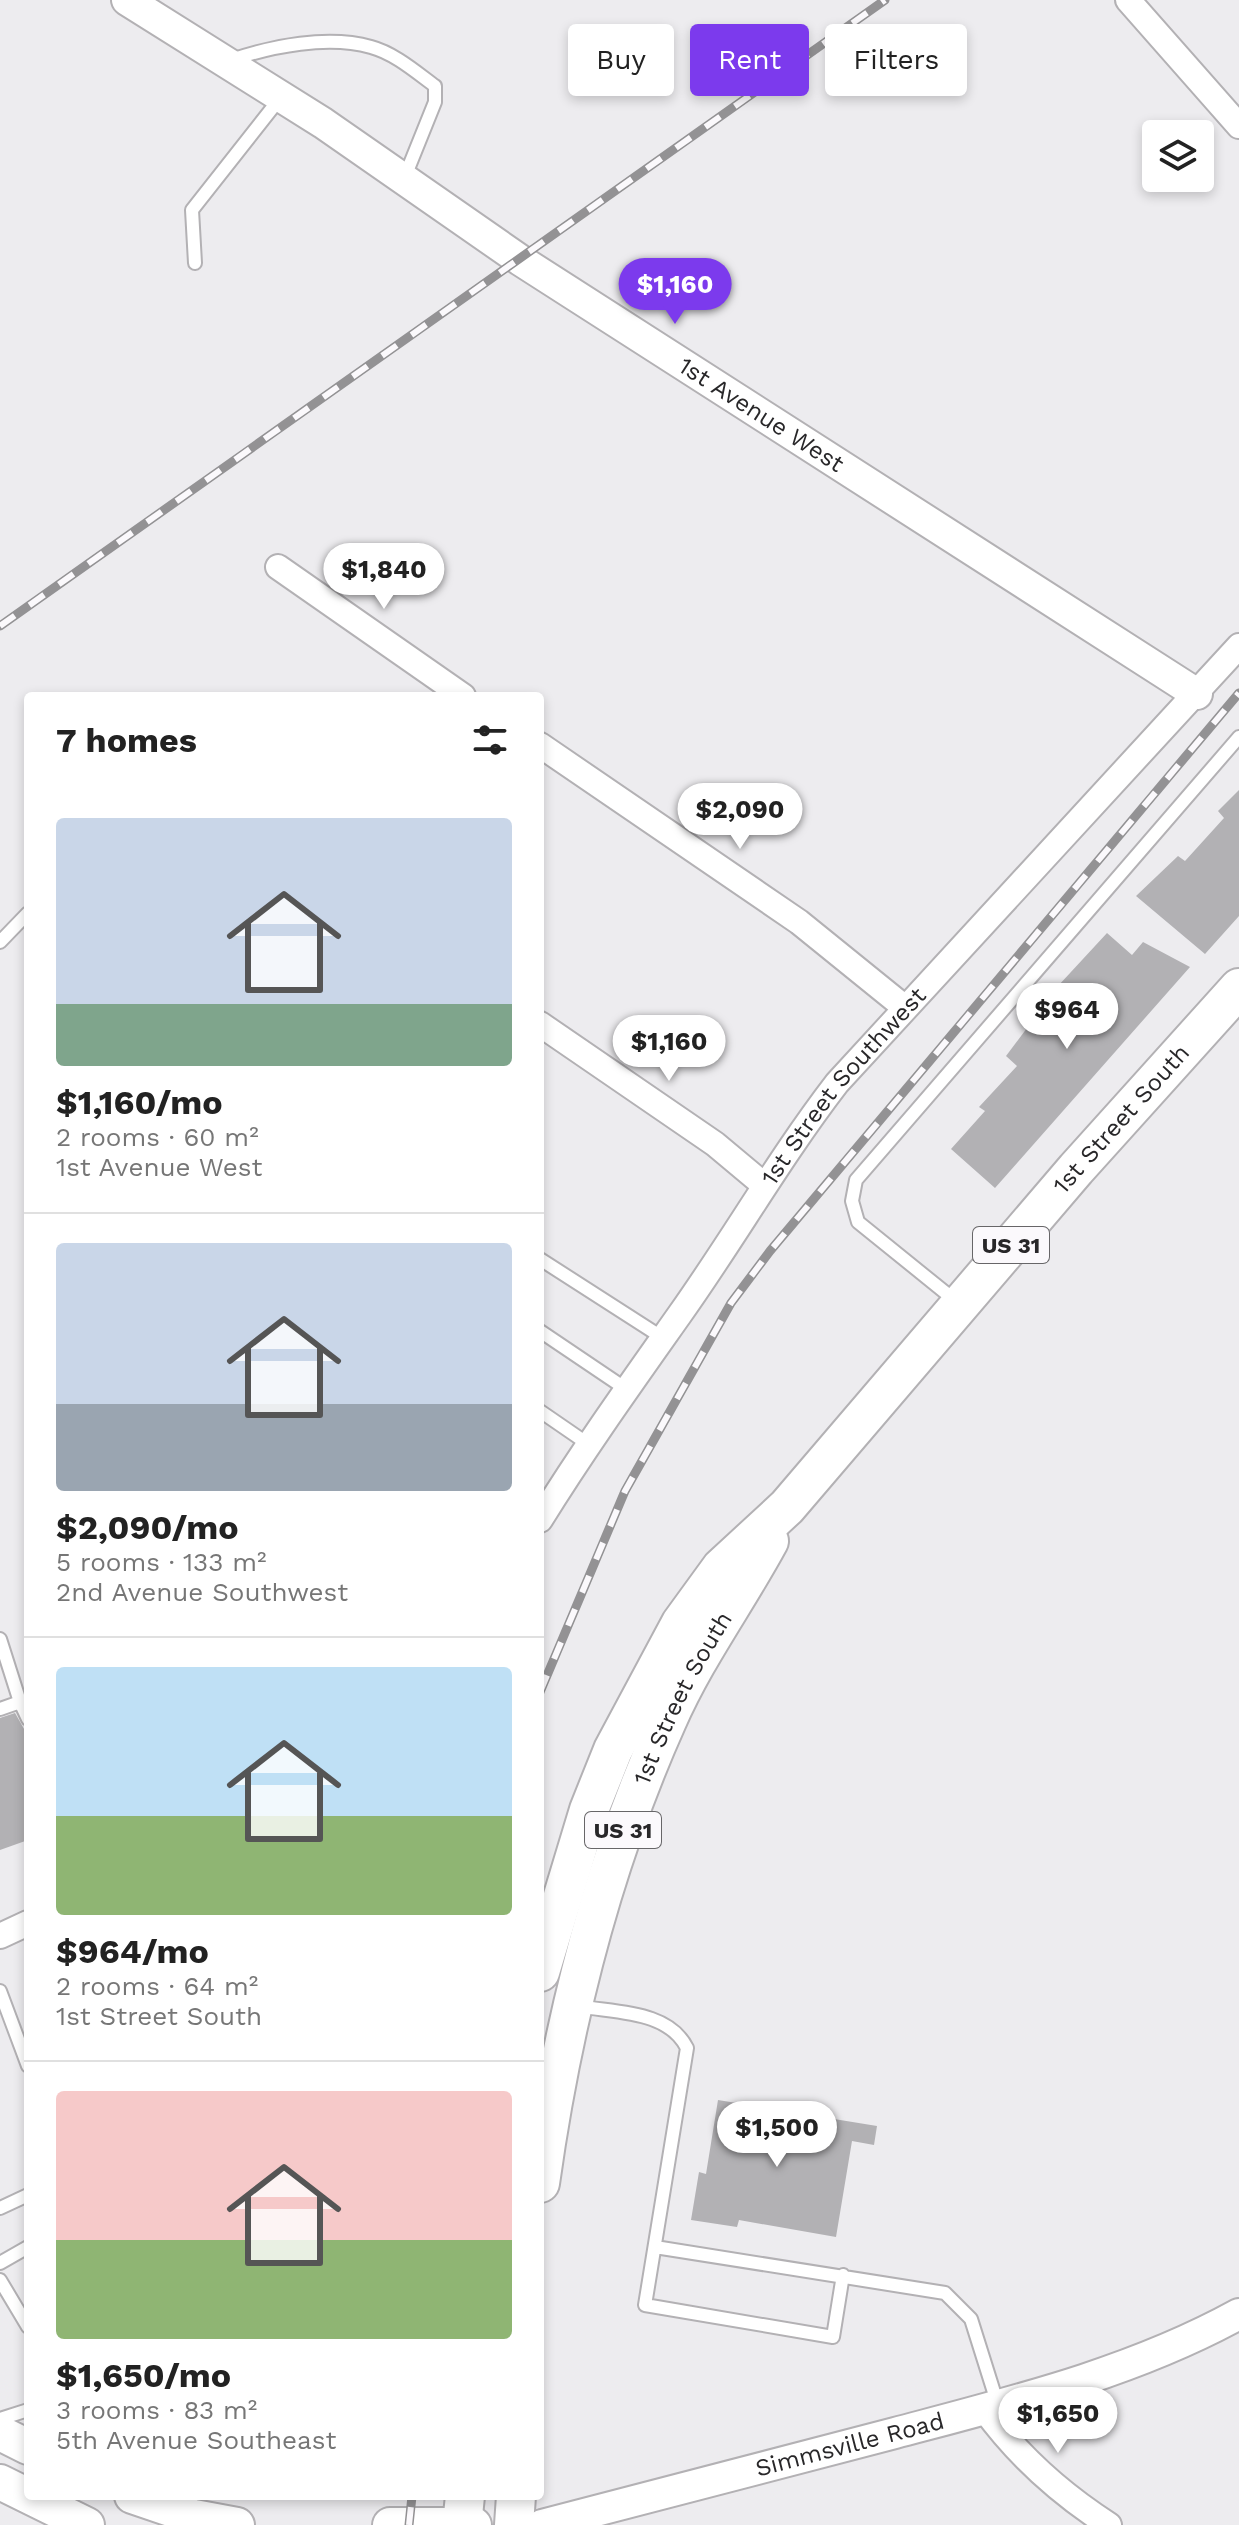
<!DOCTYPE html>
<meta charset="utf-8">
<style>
:root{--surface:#fff;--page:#f2f2f2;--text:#222;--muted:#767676;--line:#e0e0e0;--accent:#7c3aed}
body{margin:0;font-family:"Work Sans",sans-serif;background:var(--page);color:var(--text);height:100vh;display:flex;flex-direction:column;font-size:30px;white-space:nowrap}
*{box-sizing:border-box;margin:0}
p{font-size:26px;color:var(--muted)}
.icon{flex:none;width:44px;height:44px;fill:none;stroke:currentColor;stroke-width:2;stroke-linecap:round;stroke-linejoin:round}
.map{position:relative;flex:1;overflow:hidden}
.sheet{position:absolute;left:24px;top:692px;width:520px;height:1808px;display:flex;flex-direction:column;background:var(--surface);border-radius:8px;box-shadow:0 4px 12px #0003}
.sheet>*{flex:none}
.hud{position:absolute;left:568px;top:24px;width:550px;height:72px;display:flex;gap:16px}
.buttons{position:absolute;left:1142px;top:120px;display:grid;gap:16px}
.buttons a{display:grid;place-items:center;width:72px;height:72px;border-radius:8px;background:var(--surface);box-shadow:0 4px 12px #0003;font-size:40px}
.price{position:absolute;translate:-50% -68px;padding:0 18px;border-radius:28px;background:#fff;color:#222;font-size:26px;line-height:52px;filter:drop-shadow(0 2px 4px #0008)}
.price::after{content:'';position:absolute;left:50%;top:48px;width:24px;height:18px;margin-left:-12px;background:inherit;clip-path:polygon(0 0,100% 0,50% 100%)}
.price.selected{background:var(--accent);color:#fff}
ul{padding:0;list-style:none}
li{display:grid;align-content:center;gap:16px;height:424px;padding:0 32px}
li+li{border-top:2px solid var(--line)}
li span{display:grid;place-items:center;height:248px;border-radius:8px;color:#555}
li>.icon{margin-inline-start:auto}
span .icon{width:144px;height:144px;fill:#fffc;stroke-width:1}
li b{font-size:34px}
h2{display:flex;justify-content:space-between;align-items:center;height:96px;padding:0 32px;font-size:34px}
.chip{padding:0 28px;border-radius:8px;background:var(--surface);box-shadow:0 4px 12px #0003;font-size:28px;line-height:72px}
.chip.selected{background:var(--accent);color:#fff}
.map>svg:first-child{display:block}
</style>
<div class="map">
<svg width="1239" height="2525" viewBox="0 0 1239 2525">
<rect width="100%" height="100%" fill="#edecef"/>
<path fill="#b2b1b4" d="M1239,790V916L1205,954L1136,896L1178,856L1185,861L1224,818L1218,811Z
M1107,933L1132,955L1143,942L1190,967L995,1188L951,1149L985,1111L979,1107L1017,1066L1006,1056L1030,1024L1035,1028L1067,994L1058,986Z
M15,1713L28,1736V1840L0,1850V1718Z
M718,2100L877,2126L874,2145L852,2141L836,2237L739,2220L737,2227L691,2220L699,2172L706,2174Z"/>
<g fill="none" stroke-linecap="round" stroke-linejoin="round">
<defs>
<path id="service" d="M231,60C272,46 328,35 371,47C394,53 416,72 435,86V102L404,179
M195,263L192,210L281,97
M0,942L28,913
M540,1259L663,1338
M957,1302L858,1222L852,1201L856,1180L1239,737
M540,1331L626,1389
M540,1411L588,1444
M0,1639L20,1702L0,1709
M20,1702L28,1719
M0,1991L28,2066
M578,2006C615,2013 668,2010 687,2048L645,2305L833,2337L843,2275
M0,2208L28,2195
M655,2247L945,2293L971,2319L998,2405
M0,2263L28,2247
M0,2280L28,2327
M0,2419L28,2410"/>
<g id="minor">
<path d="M1128,0L1239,126"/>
<path d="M278,567L463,696"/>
<path d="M540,745L799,922L904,1007"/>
<path d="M540,1024L715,1144L764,1185"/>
<path id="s1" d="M540,1520C584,1449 632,1382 680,1314C734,1238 780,1157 837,1083L1239,646"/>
<path d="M0,1936L28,1923"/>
<path d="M984,2409C1018,2456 1061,2494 1109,2525"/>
</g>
<g id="tertiary">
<path id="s2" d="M127,0L323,123L520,260L1197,694"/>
<path id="s3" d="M542,2525C660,2494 778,2463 895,2433C1012,2402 1132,2373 1239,2314"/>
</g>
<path id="secondary" d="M0,2433L28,2447
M0,2482L87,2525
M132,2496L194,2517L237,2525
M390,2525H474"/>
<g id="primary">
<path id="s4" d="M540,1972L589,1810L613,1750L681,1623L721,1568L787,1507L1076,1169L1239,988"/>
<path id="s5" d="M540,2183C562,2026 602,1866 667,1721C695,1657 736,1602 769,1541"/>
<path d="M462,2525L465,2496"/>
<path d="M514,2525L516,2496"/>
</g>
</defs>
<use href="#service" stroke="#b3b1b4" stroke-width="16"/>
<use href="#minor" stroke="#b3b1b4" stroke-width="28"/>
<use href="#tertiary" stroke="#b3b1b4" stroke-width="34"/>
<use href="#secondary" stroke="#b3b1b4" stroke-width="38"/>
<use href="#primary" stroke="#b3b1b4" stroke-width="42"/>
<use href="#service" stroke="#fff" stroke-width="12"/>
<use href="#minor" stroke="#fff" stroke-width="24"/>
<use href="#tertiary" stroke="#fff" stroke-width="30"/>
<use href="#secondary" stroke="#fff" stroke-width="34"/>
<use href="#primary" stroke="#fff" stroke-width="38"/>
<defs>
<path id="rail" d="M0,626L885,0
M540,1692L625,1491L731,1303L770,1251L1239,693
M409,2525L412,2496"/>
</defs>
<use href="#rail" stroke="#939294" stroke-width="9"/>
<use href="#rail" stroke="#fbf9fc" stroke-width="6" stroke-dasharray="18" stroke-linecap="butt"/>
</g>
<g text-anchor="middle" stroke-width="7" stroke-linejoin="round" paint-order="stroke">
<g fill="#fbf9fc" stroke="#676668" stroke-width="2">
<rect x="973" y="1227" width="76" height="36" rx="6"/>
<rect x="585" y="1812" width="76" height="36" rx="6"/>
</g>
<g font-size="22" font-weight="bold" fill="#282729">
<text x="1011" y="1253">US 31</text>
<text x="623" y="1838">US 31</text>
</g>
<g font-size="24" fill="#282729" stroke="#fbf9fc">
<text dy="8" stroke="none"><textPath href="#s2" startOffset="758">1st Avenue West</textPath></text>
<text dy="8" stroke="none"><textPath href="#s1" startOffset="530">1st Street Southwest</textPath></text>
<text dy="8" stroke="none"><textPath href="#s4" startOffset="1048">1st Street South</textPath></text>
<text dy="8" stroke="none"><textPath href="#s5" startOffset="508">1st Street South</textPath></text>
<text dy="8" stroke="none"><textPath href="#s3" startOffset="318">Simmsville Road</textPath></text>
</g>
</g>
</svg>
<div class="buttons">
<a><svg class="icon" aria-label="layers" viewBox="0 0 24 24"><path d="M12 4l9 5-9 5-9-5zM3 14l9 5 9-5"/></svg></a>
</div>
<b class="price selected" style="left:675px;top:326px">$1,160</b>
<b class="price" style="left:384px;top:611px">$1,840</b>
<b class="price" style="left:740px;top:851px">$2,090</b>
<b class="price" style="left:1067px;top:1051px">$964</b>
<b class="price" style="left:669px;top:1083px">$1,160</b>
<b class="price" style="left:777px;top:2169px">$1,500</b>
<b class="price" style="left:1058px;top:2455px">$1,650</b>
<div class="hud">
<a class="chip">Buy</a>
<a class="chip selected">Rent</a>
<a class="chip">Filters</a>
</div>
<section class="sheet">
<h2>7 homes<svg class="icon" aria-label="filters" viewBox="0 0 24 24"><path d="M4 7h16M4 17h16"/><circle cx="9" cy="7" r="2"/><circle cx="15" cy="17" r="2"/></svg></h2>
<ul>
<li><span style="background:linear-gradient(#c9d6e8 75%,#7fa58c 0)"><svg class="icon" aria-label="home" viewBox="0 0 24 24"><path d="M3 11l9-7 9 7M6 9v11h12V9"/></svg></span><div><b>$1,160/mo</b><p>2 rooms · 60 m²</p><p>1st Avenue West</p></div></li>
<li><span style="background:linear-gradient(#c9d6e8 65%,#9aa5b1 0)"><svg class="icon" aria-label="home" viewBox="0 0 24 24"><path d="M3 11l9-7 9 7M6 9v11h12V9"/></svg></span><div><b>$2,090/mo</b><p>5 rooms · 133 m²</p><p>2nd Avenue Southwest</p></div></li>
<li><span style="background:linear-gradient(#bfe0f5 60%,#8fb573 0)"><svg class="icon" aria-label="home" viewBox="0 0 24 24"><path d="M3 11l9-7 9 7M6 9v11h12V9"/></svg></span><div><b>$964/mo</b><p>2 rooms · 64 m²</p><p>1st Street South</p></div></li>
<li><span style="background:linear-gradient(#f6c9c9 60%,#8fb573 0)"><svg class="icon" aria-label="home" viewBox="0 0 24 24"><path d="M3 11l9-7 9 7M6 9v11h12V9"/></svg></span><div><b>$1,650/mo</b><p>3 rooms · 83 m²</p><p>5th Avenue Southeast</p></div></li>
</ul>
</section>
</div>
